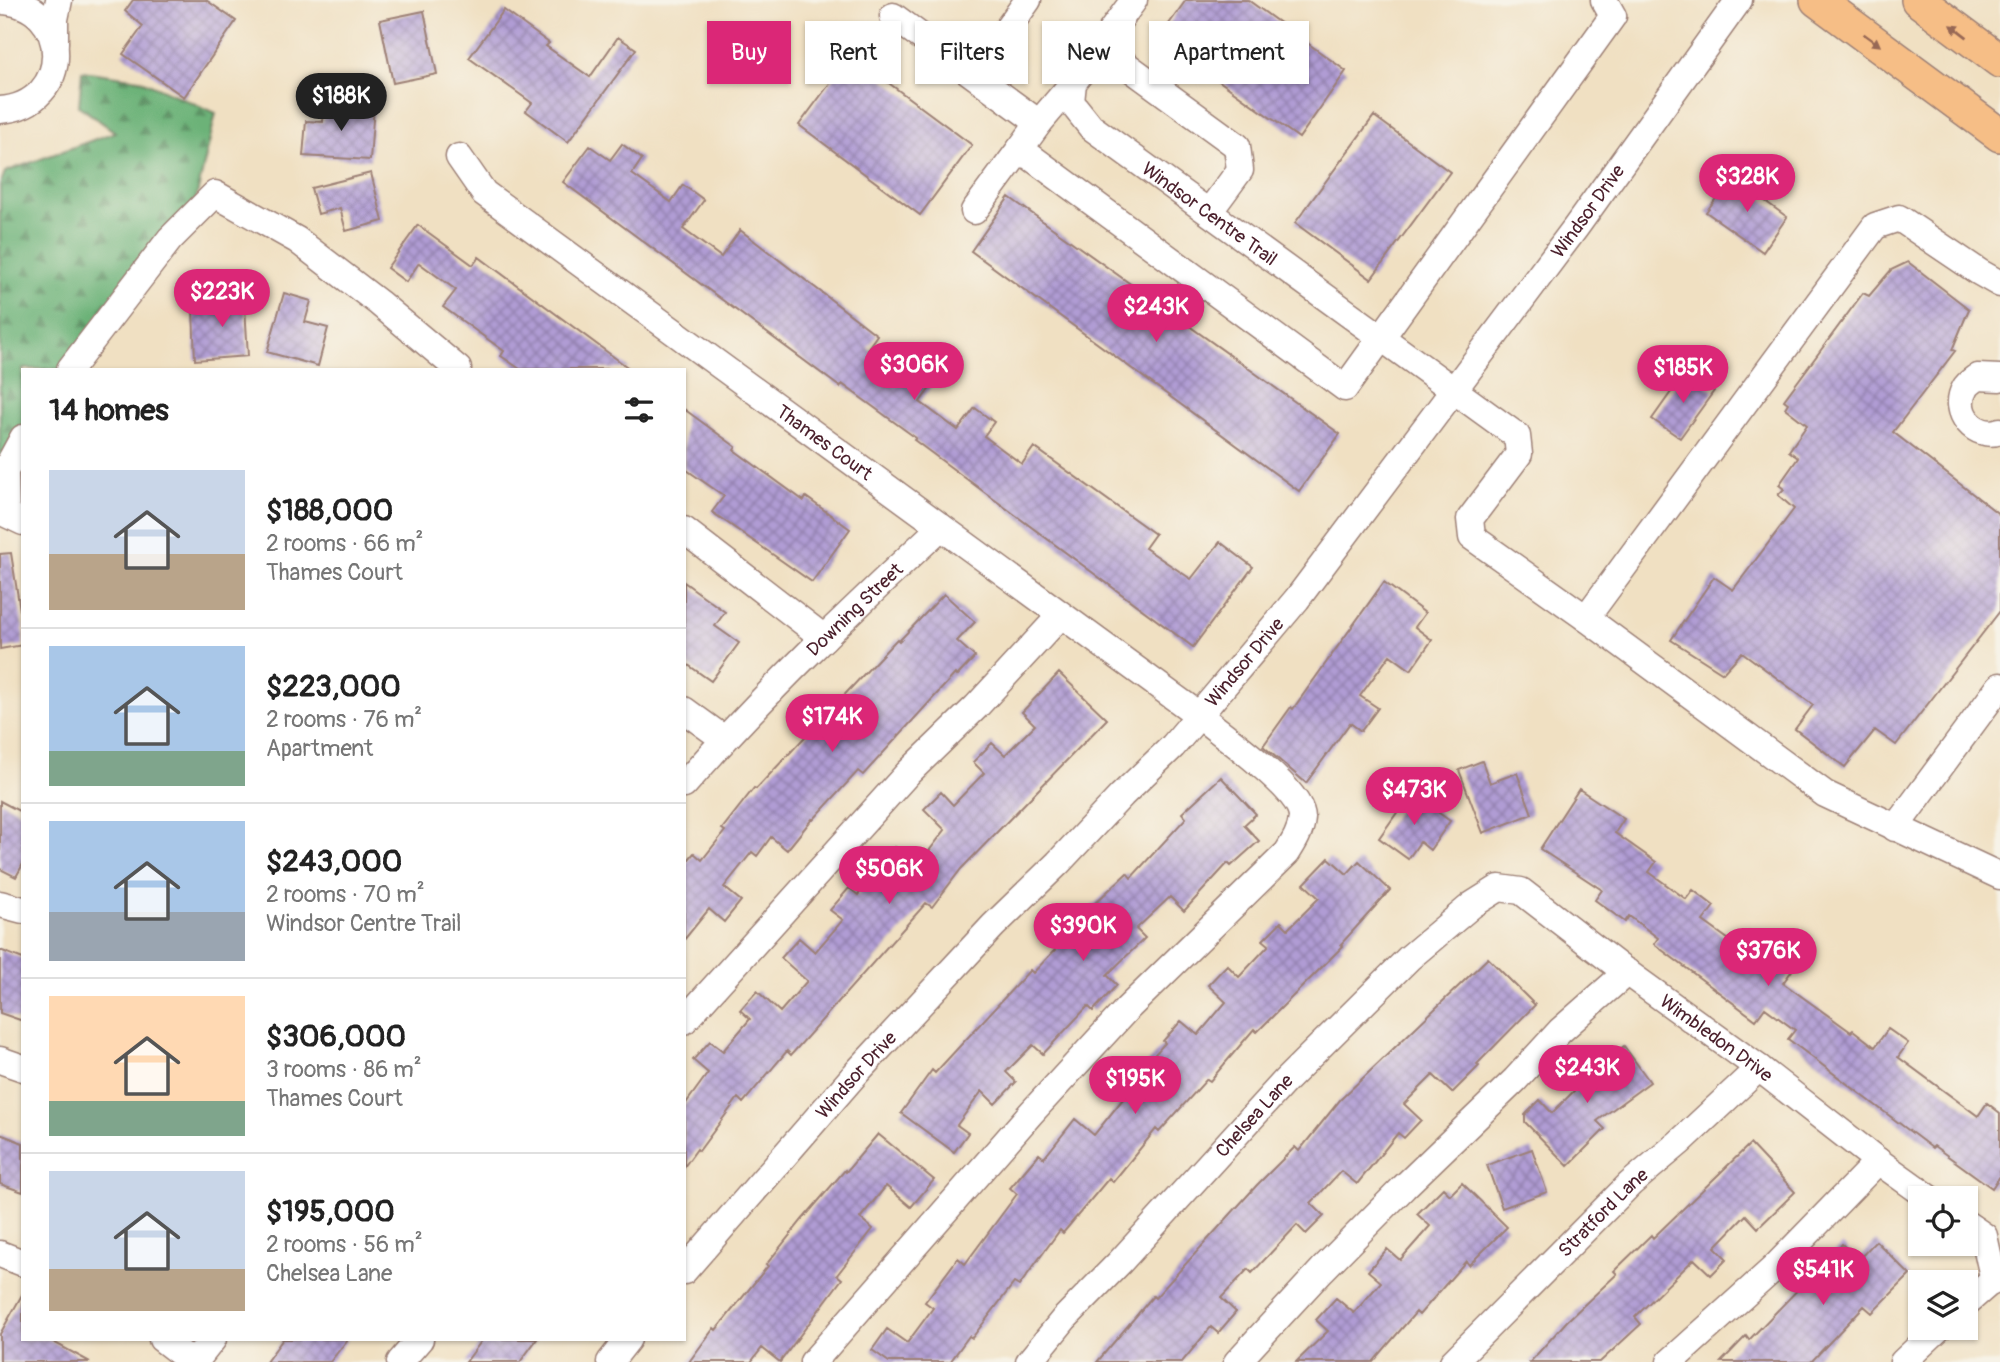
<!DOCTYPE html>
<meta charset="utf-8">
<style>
:root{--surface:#fff;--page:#f2f2f2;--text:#222;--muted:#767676;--line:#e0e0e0;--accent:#db2777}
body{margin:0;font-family:Pangolin,sans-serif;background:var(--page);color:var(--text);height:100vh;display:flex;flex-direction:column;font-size:26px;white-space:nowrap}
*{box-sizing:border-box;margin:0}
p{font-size:23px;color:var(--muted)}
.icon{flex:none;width:38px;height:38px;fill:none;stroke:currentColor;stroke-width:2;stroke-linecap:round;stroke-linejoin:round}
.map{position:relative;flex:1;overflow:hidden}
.details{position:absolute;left:21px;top:368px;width:665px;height:973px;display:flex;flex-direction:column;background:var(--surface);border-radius:0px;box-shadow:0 2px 5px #0004}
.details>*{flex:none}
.top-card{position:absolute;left:707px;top:21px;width:665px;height:63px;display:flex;gap:14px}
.tools{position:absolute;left:1908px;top:1186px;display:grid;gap:14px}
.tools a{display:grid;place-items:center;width:70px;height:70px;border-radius:0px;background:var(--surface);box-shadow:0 2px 5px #0004;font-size:35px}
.price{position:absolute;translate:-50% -60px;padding:0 16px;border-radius:24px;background:var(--accent);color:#fff;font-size:23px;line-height:46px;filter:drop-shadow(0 2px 4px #0008)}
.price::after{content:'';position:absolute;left:50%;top:42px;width:21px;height:16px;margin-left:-10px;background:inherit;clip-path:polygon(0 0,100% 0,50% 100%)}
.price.active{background:#222;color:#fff}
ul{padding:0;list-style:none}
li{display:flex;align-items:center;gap:21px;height:175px;padding:0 28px}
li+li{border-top:2px solid var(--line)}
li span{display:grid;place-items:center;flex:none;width:196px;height:140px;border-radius:0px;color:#555}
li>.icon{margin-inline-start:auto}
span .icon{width:84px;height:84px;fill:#fffc;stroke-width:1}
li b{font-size:30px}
h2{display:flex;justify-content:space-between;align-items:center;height:84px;padding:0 28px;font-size:30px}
.pill{padding:0 24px;border-radius:0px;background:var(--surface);box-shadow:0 2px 5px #0004;font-size:24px;line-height:63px}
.pill.active{background:var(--accent);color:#fff}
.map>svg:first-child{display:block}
</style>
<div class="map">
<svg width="2000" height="1362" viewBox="0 0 2000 1362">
<defs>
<pattern id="forest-firs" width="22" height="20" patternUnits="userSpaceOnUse" patternTransform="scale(1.75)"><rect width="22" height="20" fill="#6cb278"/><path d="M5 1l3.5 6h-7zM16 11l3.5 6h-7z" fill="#5b9063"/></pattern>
<pattern id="building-cross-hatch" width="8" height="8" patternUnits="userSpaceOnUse" patternTransform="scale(1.75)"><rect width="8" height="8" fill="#b09cd4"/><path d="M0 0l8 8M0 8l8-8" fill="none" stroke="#917fac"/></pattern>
</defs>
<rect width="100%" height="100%" fill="#f7f3e8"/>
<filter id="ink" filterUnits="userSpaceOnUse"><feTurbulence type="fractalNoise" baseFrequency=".0143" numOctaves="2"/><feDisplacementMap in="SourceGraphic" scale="14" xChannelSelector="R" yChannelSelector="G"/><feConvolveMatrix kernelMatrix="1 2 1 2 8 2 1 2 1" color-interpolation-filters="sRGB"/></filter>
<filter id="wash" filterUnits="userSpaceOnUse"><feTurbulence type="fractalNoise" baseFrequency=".00686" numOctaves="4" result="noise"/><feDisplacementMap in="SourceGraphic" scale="28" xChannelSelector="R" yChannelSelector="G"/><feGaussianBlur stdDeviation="1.57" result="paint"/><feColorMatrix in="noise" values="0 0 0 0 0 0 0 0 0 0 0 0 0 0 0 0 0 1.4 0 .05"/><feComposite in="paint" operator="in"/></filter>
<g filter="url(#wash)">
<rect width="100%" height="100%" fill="#f0e0c2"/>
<path fill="url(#forest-firs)" stroke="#5b6852" stroke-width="2" d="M82,71L139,79L216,113L196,199L63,369H23V425L0,459V185L5,172L115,132L79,106Z"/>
<g id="blocks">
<path fill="url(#building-cross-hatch)" d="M133,0H206L236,21L184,97L123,54L143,26L125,11Z
M1186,0H1248L1346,71L1299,138L1159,38Z
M504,10L549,43L546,46L590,77L618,37L636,49L568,142L526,111L532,103L469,58Z
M424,11L437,74L393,83L380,20Z
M851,55L972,145L920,215L799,125Z
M324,103L374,106L370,160L303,156L306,121L323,122Z
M1374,116L1450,172L1371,279L1295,223Z
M622,144L642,159L632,174L671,202L683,185L704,200L683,229L721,257L740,230L877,335L868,348L905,374L916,359L939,376L920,402L958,430L975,408L994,422L984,436L1022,464L1034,447L1155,534L1145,548L1191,579L1220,542L1253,567L1193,647L914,440L916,438L842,384L840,387L563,182L590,146L610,160Z
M371,173L383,221L346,231L340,208L318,214L311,188Z
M1732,177L1787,217L1763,252L1706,212Z
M1009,197L1340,434L1299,491L971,251Z
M418,225L473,265L479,257L630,369H520L501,356L504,351L443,307L456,290L419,263L406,282L387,268Z
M1908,262L1969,309L1952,350L1955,351L1893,432L2000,515V611L1896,745L1875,730L1845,767L1795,729L1813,705L1742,652L1723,673L1671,640L1714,577L1733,590L1794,509L1778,495L1784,489L1779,485L1798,458L1789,451L1807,425L1785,408L1788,403L1784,400L1863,293L1869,296L1891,270Z
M244,290L248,356L195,360L193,309L221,307L220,292Z
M284,293L311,301L305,322L328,328L318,366L267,352Z
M1686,371L1714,391L1680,438L1652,419Z
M684,409L736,447L734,450L804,501L806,497L850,529L812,582L712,512L724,496L684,468Z
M11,553L23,629V645L0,649V554Z
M684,582L725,612L715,626L739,643L711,681L684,662Z
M1384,582L1425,613L1415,627L1432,640L1411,670L1390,655L1360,696L1378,708L1361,731L1350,723L1306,783L1263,746L1291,707L1293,709Z
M944,594L975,622L957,641L975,657L957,676L955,674L863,775L858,771L813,820L812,819L787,850L771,837L757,856L752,852L724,887L741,901L724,922L709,909L684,940V865L694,853L702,860L725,831L722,829L754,788L756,789L897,639L899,641Z
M1059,673L1107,719L961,869L932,907L926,903L791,1055L787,1051L743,1103L738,1098L699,1151L697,1149L684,1167V1106L708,1073L693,1060L710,1041L723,1051L750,1019L740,1010L757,991L780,1012L807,981L781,958L799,938L815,952L843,920L830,910L849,888L858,895L895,847L918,865L945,830L924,809L941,792L953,805L984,773L973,762L992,743L1005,755L1035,725L1022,712Z
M1482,761L1490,783L1517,773L1532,814L1483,833L1459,770Z
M1221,777L1256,814L1244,825L1259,841L1231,866L1228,863L1184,911L1170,897L1136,929L1145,938L1107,975L1117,985L1093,1011L1088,1006L1043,1054L1033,1045L1006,1072L1016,1082L995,1104L982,1091L957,1125L968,1133L954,1152L901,1113L932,1070L935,1073L1030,970L1033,973L1091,912L1089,909L1127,873L1131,878L1186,818L1182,813Z
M1579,789L1624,819L1615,833L1656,862L1649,872L1686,899L1693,890L1714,906L1703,921L1739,947L1750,931L1796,965L1783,983L1851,1032L1853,1030L1875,1047L1888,1029L1908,1043L1898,1057L1978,1116L1987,1103L2000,1113V1176L1992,1188L1934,1146L1932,1148L1788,1039L1795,1030L1765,1008L1756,1020L1654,944L1658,938L1629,916L1625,922L1595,900L1602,890L1540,849Z
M1411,793L1450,821L1430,850L1420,842L1408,859L1379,838Z
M0,801L23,813V864L16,877L0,869Z
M1329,858L1347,874L1359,861L1390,890L1341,944L1343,946L1257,1032L1254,1029L1210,1081L1207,1079L1159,1132L1156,1129L1113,1182L1109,1178L1063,1233L1060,1230L1019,1286L1014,1283L972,1338L969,1336L950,1362H889L872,1350L887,1329L907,1343L933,1308L925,1302L958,1258L965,1264L1017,1194L1010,1188L1039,1154L1044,1158L1075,1119L1094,1135L1123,1099L1109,1086L1128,1065L1137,1074L1165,1043L1163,1041L1181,1021L1198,1035L1226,1002L1208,985L1227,965L1239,977L1269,945L1263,940L1281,922L1288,929L1319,898L1304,884Z
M0,950L23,959V1021L0,1013Z
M1488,958L1535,1005L1477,1064L1479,1066L1452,1093L1433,1075L1404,1104L1421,1120L1404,1138L1398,1133L1357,1184L1341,1171L1311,1203L1324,1216L1306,1234L1297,1225L1252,1273L1248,1269L1221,1298L1236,1312L1218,1333L1211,1327L1182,1362H1097L1153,1296L1155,1298L1257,1185L1295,1147L1299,1151L1340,1100Z
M1624,1046L1650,1082L1597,1121L1605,1129L1568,1166L1525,1122V1115L1540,1100L1552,1113L1585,1080L1578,1071L1601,1055L1606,1060Z
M0,1134L23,1143V1192L0,1184Z
M878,1134L934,1180L911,1207L886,1186L860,1218L873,1229L837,1275L842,1279L780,1362L762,1348L751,1362H689L714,1328L716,1330L768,1266L766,1265L802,1220L845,1170L846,1172Z
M1750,1144L1795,1192L1758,1228L1746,1215L1715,1247L1727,1259L1711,1275L1694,1259L1635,1317L1641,1324L1600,1362H1530L1567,1321L1617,1274L1614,1271L1651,1235L1653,1238Z
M1532,1149L1547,1192L1502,1208L1487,1165Z
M1462,1183L1507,1227L1469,1265L1466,1261L1419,1315L1416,1312L1373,1362H1296L1328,1331L1316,1320L1336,1298L1354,1313L1381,1282L1368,1271L1387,1249L1400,1260L1430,1226L1417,1214L1443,1188L1450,1195Z
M1876,1241L1910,1275L1872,1313L1864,1306L1811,1362H1721L1746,1336L1749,1340L1842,1244L1858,1260Z
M23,1293V1339H48L90,1362H0V1334Z
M283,1339H348L330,1362H266Z
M483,1339H537L520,1362H466Z"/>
</g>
</g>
<g filter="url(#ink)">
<use href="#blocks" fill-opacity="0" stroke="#9d8076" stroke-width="2"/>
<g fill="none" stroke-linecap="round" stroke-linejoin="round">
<defs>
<g id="minor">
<path id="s1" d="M1134,0L1073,83L1071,102L1091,127L1517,436L1519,454L1470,519L1472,537L1586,618L1825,794L2000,876"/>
<path d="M0,1C73,3 74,105 0,110"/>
<path d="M893,16L1039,123"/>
<path d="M55,43V19L59,0"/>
<path d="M1100,46L1237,146L1240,170L1209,212"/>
<path d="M975,74L1028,0"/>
<path d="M1073,83L1039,123L1020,149L1345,388L1613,16L1604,0"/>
<path id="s2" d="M459,157L484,193L1200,716C1222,735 1303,790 1302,818C1301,831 1294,842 1287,853L1127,1009L1031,1113L813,1362"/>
<path d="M974,211L1020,149"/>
<path d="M70,369L170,239L215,194L297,240L379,303L458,369"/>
<path d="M2000,378L1977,377C1973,380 1967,384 1965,388C1951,412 1976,440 2000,431"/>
<path d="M23,438L5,471L6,514L23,522"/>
<path d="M684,530L824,638"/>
<path d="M1586,618L1875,226L1899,218L1979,272L2000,284"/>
<path d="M684,710L724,739"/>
<path id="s3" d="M684,785C764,693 852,610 941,527"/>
<path d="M1895,828L2000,686"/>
<path d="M0,904L23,910"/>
<path d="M684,1021L908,773L976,707L1061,615"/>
<path d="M0,1060L23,1068"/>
<path d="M1965,1223L1984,1236L1994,1281"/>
<path d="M0,1254L23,1263"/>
<path id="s4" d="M684,1271L858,1071L993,926L1058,863L1122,795L1173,746L1297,599L1576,227L1739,0"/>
<path d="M1965,1304L1988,1284L1994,1281"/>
<path d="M162,1339L192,1362"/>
<path d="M195,1362L213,1339"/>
<path d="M400,1362L420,1339"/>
<path d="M610,1362L628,1339"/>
<path id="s5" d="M1029,1362L1064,1319L1120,1262L1285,1081L1409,958L1472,905L1499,888L1521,891L1618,966L1759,1068L1878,1161L1931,1199"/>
<path d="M1237,1362L1322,1270L1404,1187L1515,1080L1560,1031L1627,972"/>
<path id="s6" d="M1453,1362L1630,1184L1680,1142L1759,1068"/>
<path d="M1670,1362L1773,1269L1878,1161"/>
<path d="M1903,1362L1939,1328"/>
</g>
<path id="major" d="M1817,0L2000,135
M1918,0L2000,61"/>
</defs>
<use href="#minor" stroke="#9d8076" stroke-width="29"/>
<use href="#major" stroke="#9d8076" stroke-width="36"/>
<use href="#minor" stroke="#fff" stroke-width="26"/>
<use href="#major" stroke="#f6be86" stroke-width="33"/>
</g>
<defs><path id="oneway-solid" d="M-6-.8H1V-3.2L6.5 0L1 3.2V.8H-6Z" transform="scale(1.75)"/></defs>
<g fill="#976754">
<use href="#oneway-solid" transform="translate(1959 31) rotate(-143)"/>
<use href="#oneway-solid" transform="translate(1872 40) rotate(36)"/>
</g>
</g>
<g text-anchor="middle" stroke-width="5" stroke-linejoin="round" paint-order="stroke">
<g font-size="19" fill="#4a1f2b" stroke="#f7f3e8">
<text dy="7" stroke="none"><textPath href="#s4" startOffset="1395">Windsor Drive</textPath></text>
<text dy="7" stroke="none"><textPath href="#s1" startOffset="301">Windsor Centre Trail</textPath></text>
<text dy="7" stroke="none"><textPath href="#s2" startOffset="466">Thames Court</textPath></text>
<text dy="7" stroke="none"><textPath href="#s3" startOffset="245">Downing Street</textPath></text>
<text dy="7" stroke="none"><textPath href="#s4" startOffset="828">Windsor Drive</textPath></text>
<text dy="7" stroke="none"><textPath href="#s5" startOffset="936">Wimbledon Drive</textPath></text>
<text dy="7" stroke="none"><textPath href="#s4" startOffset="261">Windsor Drive</textPath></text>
<text dy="7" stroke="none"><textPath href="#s5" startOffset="334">Chelsea Lane</textPath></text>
<text dy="7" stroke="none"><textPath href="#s6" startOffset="212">Stratford Lane</textPath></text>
</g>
</g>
</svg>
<div class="tools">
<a><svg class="icon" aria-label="locate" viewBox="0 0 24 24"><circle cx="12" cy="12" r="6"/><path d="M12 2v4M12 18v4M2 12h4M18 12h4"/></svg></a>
<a><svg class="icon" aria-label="layers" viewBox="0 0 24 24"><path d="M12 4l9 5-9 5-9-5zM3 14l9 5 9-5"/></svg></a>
</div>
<b class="price active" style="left:341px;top:133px">$188K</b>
<b class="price" style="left:1747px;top:214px">$328K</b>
<b class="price" style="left:222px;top:329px">$223K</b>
<b class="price" style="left:1156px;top:344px">$243K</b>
<b class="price" style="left:914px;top:402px">$306K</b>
<b class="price" style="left:1683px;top:405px">$185K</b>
<b class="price" style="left:832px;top:754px">$174K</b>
<b class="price" style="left:1414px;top:827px">$473K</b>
<b class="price" style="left:889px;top:906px">$506K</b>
<b class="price" style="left:1083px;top:963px">$390K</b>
<b class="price" style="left:1768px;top:988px">$376K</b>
<b class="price" style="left:1587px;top:1105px">$243K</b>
<b class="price" style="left:1135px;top:1116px">$195K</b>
<b class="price" style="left:1823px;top:1307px">$541K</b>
<div class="top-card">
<a class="pill active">Buy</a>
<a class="pill">Rent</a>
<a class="pill">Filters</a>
<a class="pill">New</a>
<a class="pill">Apartment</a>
</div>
<section class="details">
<h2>14 homes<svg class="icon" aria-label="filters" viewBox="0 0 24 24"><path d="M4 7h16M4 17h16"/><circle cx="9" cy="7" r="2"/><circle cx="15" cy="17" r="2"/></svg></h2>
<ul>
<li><span style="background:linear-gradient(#c9d6e8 60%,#b9a48a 0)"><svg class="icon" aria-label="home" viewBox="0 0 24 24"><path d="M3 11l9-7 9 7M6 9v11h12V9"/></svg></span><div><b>$188,000</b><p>2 rooms · 66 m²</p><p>Thames Court</p></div></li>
<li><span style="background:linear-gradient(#a9c7e8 75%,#7fa58c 0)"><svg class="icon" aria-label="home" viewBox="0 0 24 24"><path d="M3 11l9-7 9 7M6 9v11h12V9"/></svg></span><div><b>$223,000</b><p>2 rooms · 76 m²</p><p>Apartment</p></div></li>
<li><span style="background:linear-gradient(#a9c7e8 65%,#9aa5b1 0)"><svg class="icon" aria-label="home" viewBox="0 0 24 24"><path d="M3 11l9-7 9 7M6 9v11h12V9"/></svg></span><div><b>$243,000</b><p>2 rooms · 70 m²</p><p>Windsor Centre Trail</p></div></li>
<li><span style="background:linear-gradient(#ffd9b3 75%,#7fa58c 0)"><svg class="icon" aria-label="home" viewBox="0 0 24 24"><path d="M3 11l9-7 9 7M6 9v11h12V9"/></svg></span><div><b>$306,000</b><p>3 rooms · 86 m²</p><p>Thames Court</p></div></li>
<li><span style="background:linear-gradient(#c9d6e8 70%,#b9a48a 0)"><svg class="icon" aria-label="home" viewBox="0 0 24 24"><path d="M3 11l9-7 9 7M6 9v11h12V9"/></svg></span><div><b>$195,000</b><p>2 rooms · 56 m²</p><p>Chelsea Lane</p></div></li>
</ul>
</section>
</div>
